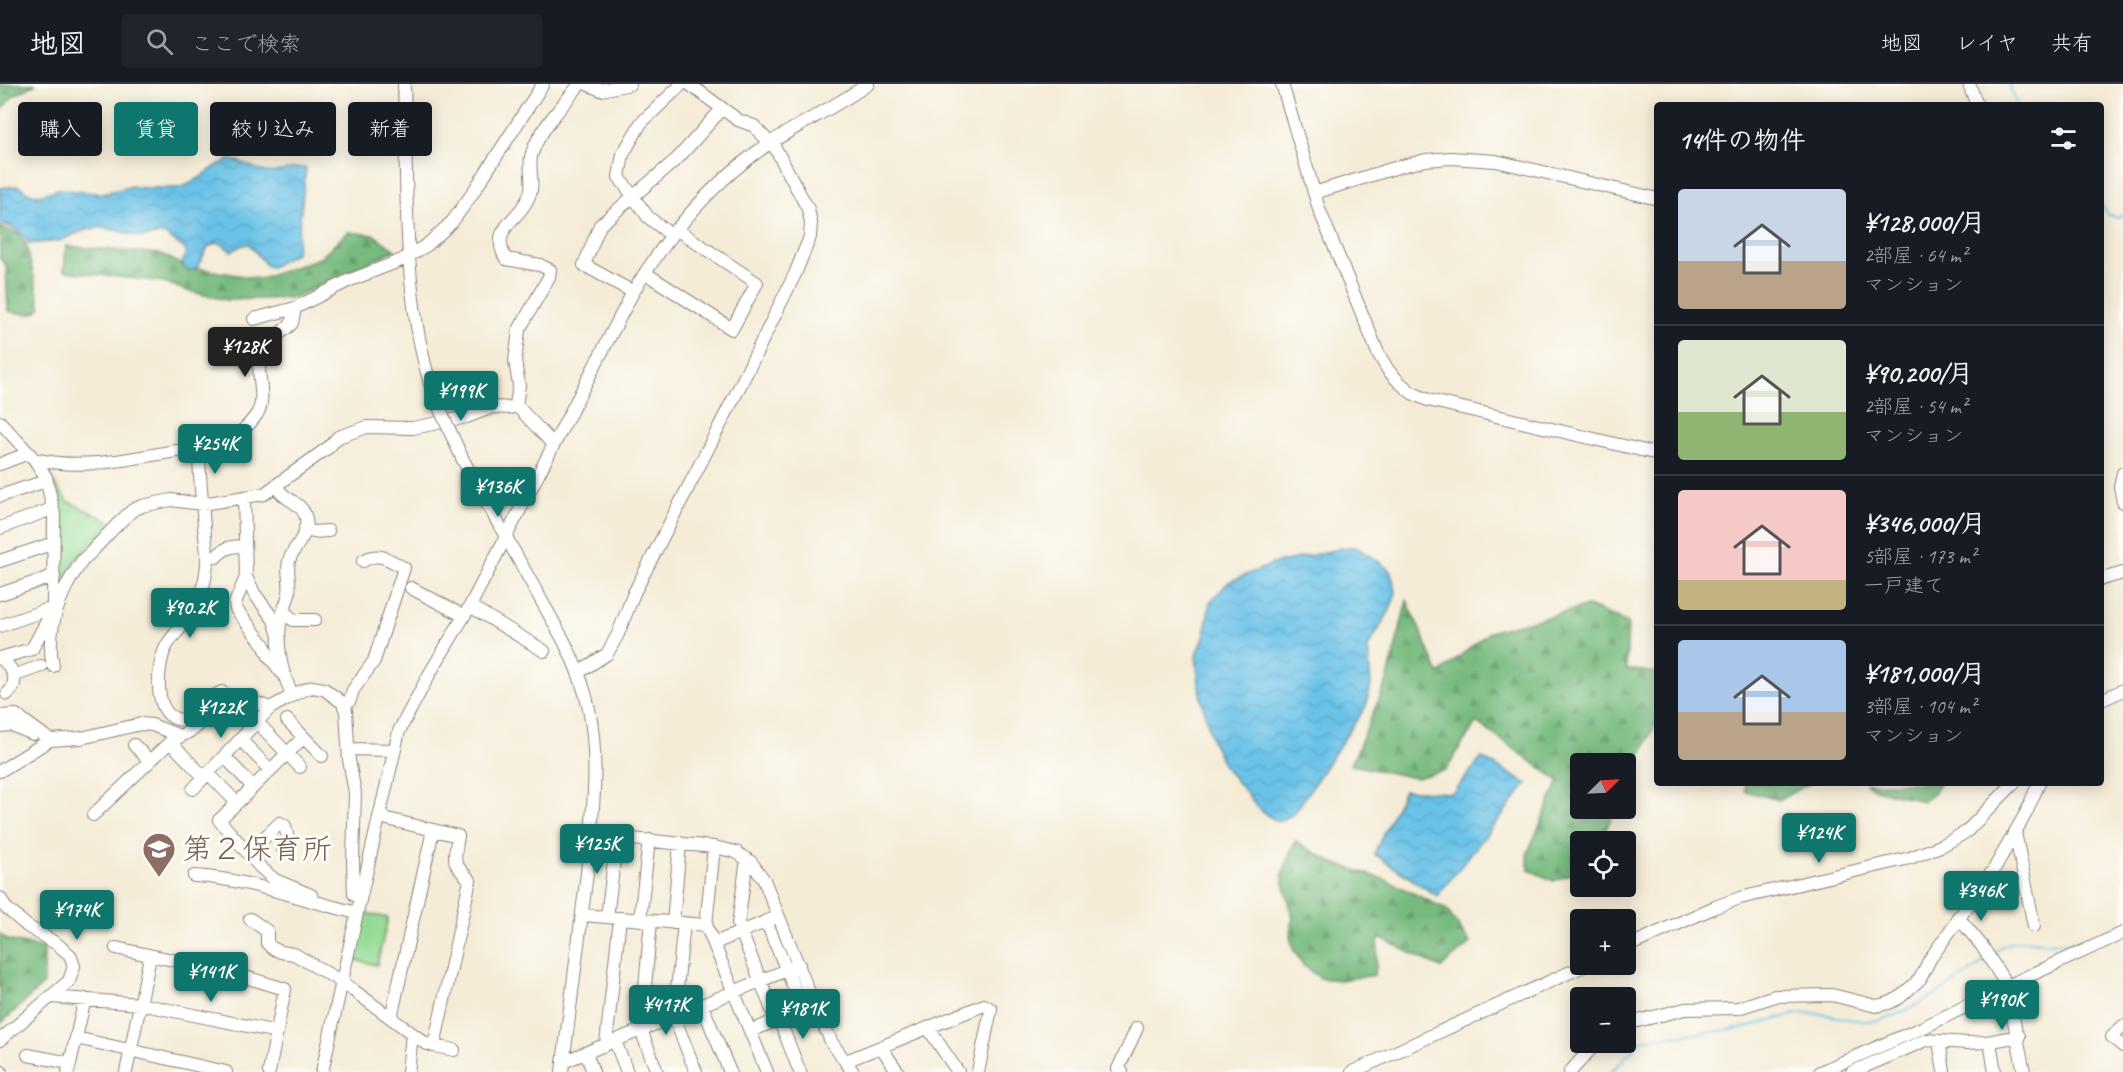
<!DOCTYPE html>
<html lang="ja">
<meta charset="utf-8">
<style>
:root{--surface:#171b24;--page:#20242c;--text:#f1f3f6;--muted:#9ea1a6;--line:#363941;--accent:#0f766e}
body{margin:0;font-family:Caveat,"Klee One",sans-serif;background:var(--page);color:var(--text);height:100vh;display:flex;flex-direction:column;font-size:22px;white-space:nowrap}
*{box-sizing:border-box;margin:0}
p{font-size:20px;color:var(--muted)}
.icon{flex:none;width:33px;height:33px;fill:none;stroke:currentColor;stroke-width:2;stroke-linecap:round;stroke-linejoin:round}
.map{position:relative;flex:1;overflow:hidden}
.side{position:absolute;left:1654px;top:18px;width:450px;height:684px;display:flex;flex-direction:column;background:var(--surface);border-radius:6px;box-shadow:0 3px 15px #0003}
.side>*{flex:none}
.banner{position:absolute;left:18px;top:18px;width:570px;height:54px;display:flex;gap:12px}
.needle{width:39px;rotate:66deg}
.tools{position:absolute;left:1570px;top:669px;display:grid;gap:12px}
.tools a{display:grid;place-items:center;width:66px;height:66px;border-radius:6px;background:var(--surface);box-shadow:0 3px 15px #0003;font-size:30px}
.price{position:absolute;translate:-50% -51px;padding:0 14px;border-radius:6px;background:var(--accent);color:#fff;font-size:20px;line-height:39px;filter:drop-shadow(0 2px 3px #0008)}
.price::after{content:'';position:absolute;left:50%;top:36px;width:18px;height:14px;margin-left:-9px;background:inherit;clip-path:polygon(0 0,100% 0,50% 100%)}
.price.current{background:#222;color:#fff}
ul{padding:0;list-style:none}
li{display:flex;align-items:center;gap:18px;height:150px;padding:0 24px}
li+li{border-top:2px solid var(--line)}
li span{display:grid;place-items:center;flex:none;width:168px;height:120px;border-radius:6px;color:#555}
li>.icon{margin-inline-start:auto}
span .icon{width:72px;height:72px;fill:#fffc;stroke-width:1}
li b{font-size:26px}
h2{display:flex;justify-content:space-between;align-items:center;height:72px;padding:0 24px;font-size:26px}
.chip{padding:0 21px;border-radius:6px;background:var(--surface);box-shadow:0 3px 15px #0003;font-size:21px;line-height:54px}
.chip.current{background:var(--accent);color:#fff}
header{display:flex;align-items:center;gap:36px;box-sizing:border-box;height:84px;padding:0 30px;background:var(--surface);border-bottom:2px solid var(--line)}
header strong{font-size:28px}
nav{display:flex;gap:33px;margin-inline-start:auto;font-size:21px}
.search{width:420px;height:54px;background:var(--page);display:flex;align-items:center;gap:15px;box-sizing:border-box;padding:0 21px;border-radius:6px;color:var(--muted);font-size:22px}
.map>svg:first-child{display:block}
</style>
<header>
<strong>地図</strong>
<div class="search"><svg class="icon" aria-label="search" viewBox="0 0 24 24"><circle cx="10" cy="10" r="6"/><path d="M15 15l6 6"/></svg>ここで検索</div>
<nav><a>地図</a><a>レイヤ</a><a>共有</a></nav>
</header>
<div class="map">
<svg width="2123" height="988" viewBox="0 0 2123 988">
<defs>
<pattern id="forest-firs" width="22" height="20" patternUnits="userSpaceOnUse" patternTransform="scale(1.5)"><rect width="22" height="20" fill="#77ba7e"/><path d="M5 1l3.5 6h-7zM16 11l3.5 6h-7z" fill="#669f6c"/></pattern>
<pattern id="water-waves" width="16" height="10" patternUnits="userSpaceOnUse" patternTransform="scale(1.5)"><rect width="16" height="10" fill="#6ac2e8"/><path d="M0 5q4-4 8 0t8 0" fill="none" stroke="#5ba6c6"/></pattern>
</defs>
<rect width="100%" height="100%" fill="#fdfcf7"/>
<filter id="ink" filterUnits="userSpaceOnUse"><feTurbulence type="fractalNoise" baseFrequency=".0167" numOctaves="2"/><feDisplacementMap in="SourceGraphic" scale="12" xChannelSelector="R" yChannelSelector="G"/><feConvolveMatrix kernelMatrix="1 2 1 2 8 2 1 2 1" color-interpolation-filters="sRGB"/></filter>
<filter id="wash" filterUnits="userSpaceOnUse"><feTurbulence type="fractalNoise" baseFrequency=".008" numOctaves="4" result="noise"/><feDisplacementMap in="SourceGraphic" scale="24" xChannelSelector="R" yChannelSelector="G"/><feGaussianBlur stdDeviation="1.35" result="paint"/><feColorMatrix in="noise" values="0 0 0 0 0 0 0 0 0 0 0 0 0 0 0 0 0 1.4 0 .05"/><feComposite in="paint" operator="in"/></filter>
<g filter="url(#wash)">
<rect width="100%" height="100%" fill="#f4ecd7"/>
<path fill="#94da94" stroke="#587b58" stroke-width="1.5" d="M51,395L67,417L111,438L76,476L57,515Z
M362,828L388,834L377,881L351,875Z"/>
<path fill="url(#forest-firs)" stroke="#4a6b4d" stroke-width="1.5" d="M0,0H36L13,12L0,27Z
M0,143L18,150L26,160L41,223C33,234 20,229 8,227L6,181L0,175Z
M348,148L374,151L395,166L293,214L226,216L184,206L165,198L64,187L66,162L161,170L185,182L260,195L320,174Z
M1407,516L1439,590L1489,548L1588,522L1628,539L1626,585L1657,589V637L1626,703V680H1581V724L1616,725L1600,757L1581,758V785L1554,797L1529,786L1527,770L1559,697L1476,638L1446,686L1416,694L1351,681L1388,594Z
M1745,699H1810L1779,716L1745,707Z
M1865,699H1939L1933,710L1923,717L1876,705Z
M1295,757L1331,778L1386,796L1446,825L1470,859L1441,884L1379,853L1375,891L1339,896L1320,894L1304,882L1293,865L1290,852L1293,834L1282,791Z
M0,850L8,856L44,864V900L0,940Z"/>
<path fill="url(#water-waves)" stroke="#436f82" stroke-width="1.5" d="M230,76C244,75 257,90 272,88C283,88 295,81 306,84L296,169L271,183L267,182L249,160L243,161L231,167L222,160L216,159L208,163L196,185L189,187C179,182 183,176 186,168L185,165L164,150C155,149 145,155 137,152C123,149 111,143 96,144C81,145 70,154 57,157C52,158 35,159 29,160C23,148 12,143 0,139V104L18,102L31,110L38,111L59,105L102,110L132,102L138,104C152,103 167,106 181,103C200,98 211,81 230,76Z
M1347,463H1356L1381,479L1391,488L1396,508L1390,526L1368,563L1371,601L1366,622L1294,730L1278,738L1262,728L1224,682L1212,656L1200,609L1196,572L1204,554L1210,518L1229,498L1273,480Z
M1482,674L1527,700L1437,812L1374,770L1404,706L1452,709Z"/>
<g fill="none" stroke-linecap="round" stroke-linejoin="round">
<path stroke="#6ac2e8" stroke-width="2" d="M2009,0L2017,21
M2102,121L2108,131L2116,133L2123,131
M1992,870C2018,846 2040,862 2069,859C2088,857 2106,847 2123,840
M1611,988L1641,957L1654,954C1684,950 1715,949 1745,943C1762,940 1780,933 1798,930C1826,926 1844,938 1870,937C1899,937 1962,895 1986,876"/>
</g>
</g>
<g filter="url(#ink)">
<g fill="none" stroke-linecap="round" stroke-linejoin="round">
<defs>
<path id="minor" d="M404,0C408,103 401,213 434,312
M587,0L601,6L630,0
M1282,0L1319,125L1378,269L1388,286L1399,298L1412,309L1428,316L1658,370
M1969,0L1977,21
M1314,109L1398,83L1426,76L1451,74L1496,77L1658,115
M671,151L648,133L619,93L623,70L641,39L682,0
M645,189L732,245L757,199L676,145
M633,208L584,181L600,141L678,74L722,25
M254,235L295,224L348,197L402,176L427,161L452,138L470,113L543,0
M516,321L519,301L515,277L519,246L549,193L550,186L540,181L506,175C487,142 524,136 531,106C533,95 528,80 532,69C540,45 564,20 580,0
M516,321L553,360
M0,338L34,375L46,393L54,430L53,518
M198,365C200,391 202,417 204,443C205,455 208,468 207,480C206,495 201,516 193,528C186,540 174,549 167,561C157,578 152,628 177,635C203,642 205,613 222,608L227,615
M34,375C87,387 130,374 183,366C197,364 210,365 223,359C236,354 249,342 257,330C269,310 251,283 264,263C271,253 284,248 292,239L295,224
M463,376L564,557C575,579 584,601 589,625C600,678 592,736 587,789C579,855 570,922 562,988
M0,380L29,369
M2123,389L2120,403L2123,418
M277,403C284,417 300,417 305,431C312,450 293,462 289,477C286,487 291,498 289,509C288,516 284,524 282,531C275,557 280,588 293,611
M0,412L46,397
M244,414L246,493L254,509L274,536L278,549
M0,444L52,425
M305,444L313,448L328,447
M216,473C225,463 232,462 245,462
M0,477L54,459
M246,493L235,519L236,525L264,561L269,572L281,588
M2102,495L2123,489
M411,504L464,532
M0,510L54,492
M470,522L544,567
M288,531L293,536H315
M0,542L46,526L48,535L32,565L0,574
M0,574C12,582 21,599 7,610
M53,582C45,547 60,508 80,480C83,474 89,471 93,466C106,453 118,438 133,426L142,422L171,416L202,420L264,410L329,363L338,353L367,343L413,344L467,333L493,323L510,324L516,321
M579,588L607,570L618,550L634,509L737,308L795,190L810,153L811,139L808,125L772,58L766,55L754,42L738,36L689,0
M13,592L41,582
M2102,616L2123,606
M344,623L350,616L353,606L374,577L404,484C389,476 380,467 363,477
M0,632L16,631L50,656
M287,636L322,672
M257,638L300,683
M0,642L11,641L33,650
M241,656L270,686
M134,661L150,677
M348,665L395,666
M225,673L253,703
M0,687L50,656L81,654L141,640L152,641L180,652
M193,705L270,624
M237,719L303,654
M93,731L170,658
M2015,748L2034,842
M591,751L714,763L736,768L751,778L764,796L815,923L832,959L853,988
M714,763L706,841L767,988
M248,769L280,739L285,742L289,759L283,765
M747,775L738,840L776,936
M194,792C244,794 307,817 357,829
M0,814L5,823L27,842L57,860L70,871L74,882L69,897L0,956
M313,818L311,811L275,796L260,783L219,736L237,719L209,690H201L170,658L194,645L220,619L227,615L244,614L270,624L299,608L312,603L324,605L343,619L346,627L349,676L355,709L353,776L354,810L360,815
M582,831L706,841
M607,833L617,753
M1958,833L1982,862L2007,902L2024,988
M250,835L267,847V859L272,864L281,868L294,870L342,898L425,959L434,962L470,796C451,778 454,777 458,752L379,733
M640,836L649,756
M651,837L641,946L657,988
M766,837L803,925
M673,839L680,759
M684,839L674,933L696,988
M715,859L772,835
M1626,863L1715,823L1740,814L1910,774L1943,761L1966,748L2014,699
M116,864L225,887L285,905L269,988
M51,913L140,920L277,948
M702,921L730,988
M391,934L433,746
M779,935L800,988
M1626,940L1685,925L1738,924L1775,912L1832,911L1876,922L1889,919L1899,914L1920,895L1930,875L1994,785L2026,729L2039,699
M2123,942L2112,953L2123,962
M928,944L958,988
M751,947L810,922
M76,954L226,988
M615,957L627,988
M1939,957L1944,988
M1990,958L1995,988
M606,960L620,834
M434,962L454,966
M881,963L898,988
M586,969L593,988
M28,971L70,979
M846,977L984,921L991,925L978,988
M563,978L799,881
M0,987L1,988
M68,988L85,915
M126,988L150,873
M322,988L357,829L399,647L430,589L470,522L633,208C669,149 714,95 773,57C805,37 838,21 868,0
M408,988L412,950
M1122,988L1118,985L1137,944
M1352,988L1588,880
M1570,988L1597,958
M1820,988L1922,944L2007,902L2123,849
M1852,988L1926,956L1967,959L1987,958L2019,952"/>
</defs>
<use href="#minor" stroke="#88847a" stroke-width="14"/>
<use href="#minor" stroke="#fff" stroke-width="12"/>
<defs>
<path id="minor-bridge" d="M434,312L463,376"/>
</defs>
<use href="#minor-bridge" stroke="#88847a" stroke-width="14" stroke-linecap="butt"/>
<use href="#minor-bridge" stroke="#fff" stroke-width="12"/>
</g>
</g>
<defs>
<symbol id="school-pin" viewBox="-11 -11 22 30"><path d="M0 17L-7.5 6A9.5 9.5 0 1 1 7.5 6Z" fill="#8d6e63" stroke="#fdfcf7"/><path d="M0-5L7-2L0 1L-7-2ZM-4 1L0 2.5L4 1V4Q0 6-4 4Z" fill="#fff"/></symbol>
</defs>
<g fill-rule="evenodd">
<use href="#school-pin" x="140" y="746" width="38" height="52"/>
</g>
<g text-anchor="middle" stroke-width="6" stroke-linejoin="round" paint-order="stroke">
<g font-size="30" fill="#785e54" stroke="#fdfcf7" text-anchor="start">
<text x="182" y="775">第２保育所</text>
</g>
</g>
</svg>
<div class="tools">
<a><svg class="needle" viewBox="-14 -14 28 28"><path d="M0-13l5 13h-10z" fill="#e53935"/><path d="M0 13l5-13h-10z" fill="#9ea1a6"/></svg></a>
<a><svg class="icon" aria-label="locate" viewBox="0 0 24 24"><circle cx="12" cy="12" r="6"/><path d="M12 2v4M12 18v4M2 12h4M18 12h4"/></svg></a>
<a>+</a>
<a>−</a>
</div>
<b class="price current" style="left:245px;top:294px">¥128K</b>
<b class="price" style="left:461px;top:338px">¥199K</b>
<b class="price" style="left:215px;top:391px">¥254K</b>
<b class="price" style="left:498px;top:434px">¥136K</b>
<b class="price" style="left:190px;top:555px">¥90.2K</b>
<b class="price" style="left:221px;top:655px">¥122K</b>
<b class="price" style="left:1819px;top:780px">¥124K</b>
<b class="price" style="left:597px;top:791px">¥125K</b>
<b class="price" style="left:1981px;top:838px">¥346K</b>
<b class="price" style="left:77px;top:857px">¥174K</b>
<b class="price" style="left:211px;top:919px">¥141K</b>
<b class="price" style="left:2002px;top:947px">¥190K</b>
<b class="price" style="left:666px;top:952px">¥417K</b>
<b class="price" style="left:803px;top:956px">¥181K</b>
<div class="banner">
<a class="chip">購入</a>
<a class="chip current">賃貸</a>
<a class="chip">絞り込み</a>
<a class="chip">新着</a>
</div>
<section class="side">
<h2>14件の物件<svg class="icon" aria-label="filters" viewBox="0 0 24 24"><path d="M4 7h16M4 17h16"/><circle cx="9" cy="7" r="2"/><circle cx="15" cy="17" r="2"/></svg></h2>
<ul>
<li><span style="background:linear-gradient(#c9d6e8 60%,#b9a48a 0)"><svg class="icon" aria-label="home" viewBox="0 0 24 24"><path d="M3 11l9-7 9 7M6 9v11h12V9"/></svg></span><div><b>¥128,000/月</b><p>2部屋 · 64 m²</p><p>マンション</p></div></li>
<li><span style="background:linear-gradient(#dfe7d0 60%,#8fb573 0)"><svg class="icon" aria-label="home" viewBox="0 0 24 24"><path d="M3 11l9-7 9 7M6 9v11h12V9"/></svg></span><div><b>¥90,200/月</b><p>2部屋 · 54 m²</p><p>マンション</p></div></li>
<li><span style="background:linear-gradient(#f6c9c9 75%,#c2b280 0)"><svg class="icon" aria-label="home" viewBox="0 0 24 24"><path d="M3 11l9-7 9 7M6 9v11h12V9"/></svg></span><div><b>¥346,000/月</b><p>5部屋 · 173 m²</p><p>一戸建て</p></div></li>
<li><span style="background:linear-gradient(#a9c7e8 60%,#b9a48a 0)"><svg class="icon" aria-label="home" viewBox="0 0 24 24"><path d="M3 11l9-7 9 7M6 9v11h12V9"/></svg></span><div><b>¥181,000/月</b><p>3部屋 · 104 m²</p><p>マンション</p></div></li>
</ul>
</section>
</div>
